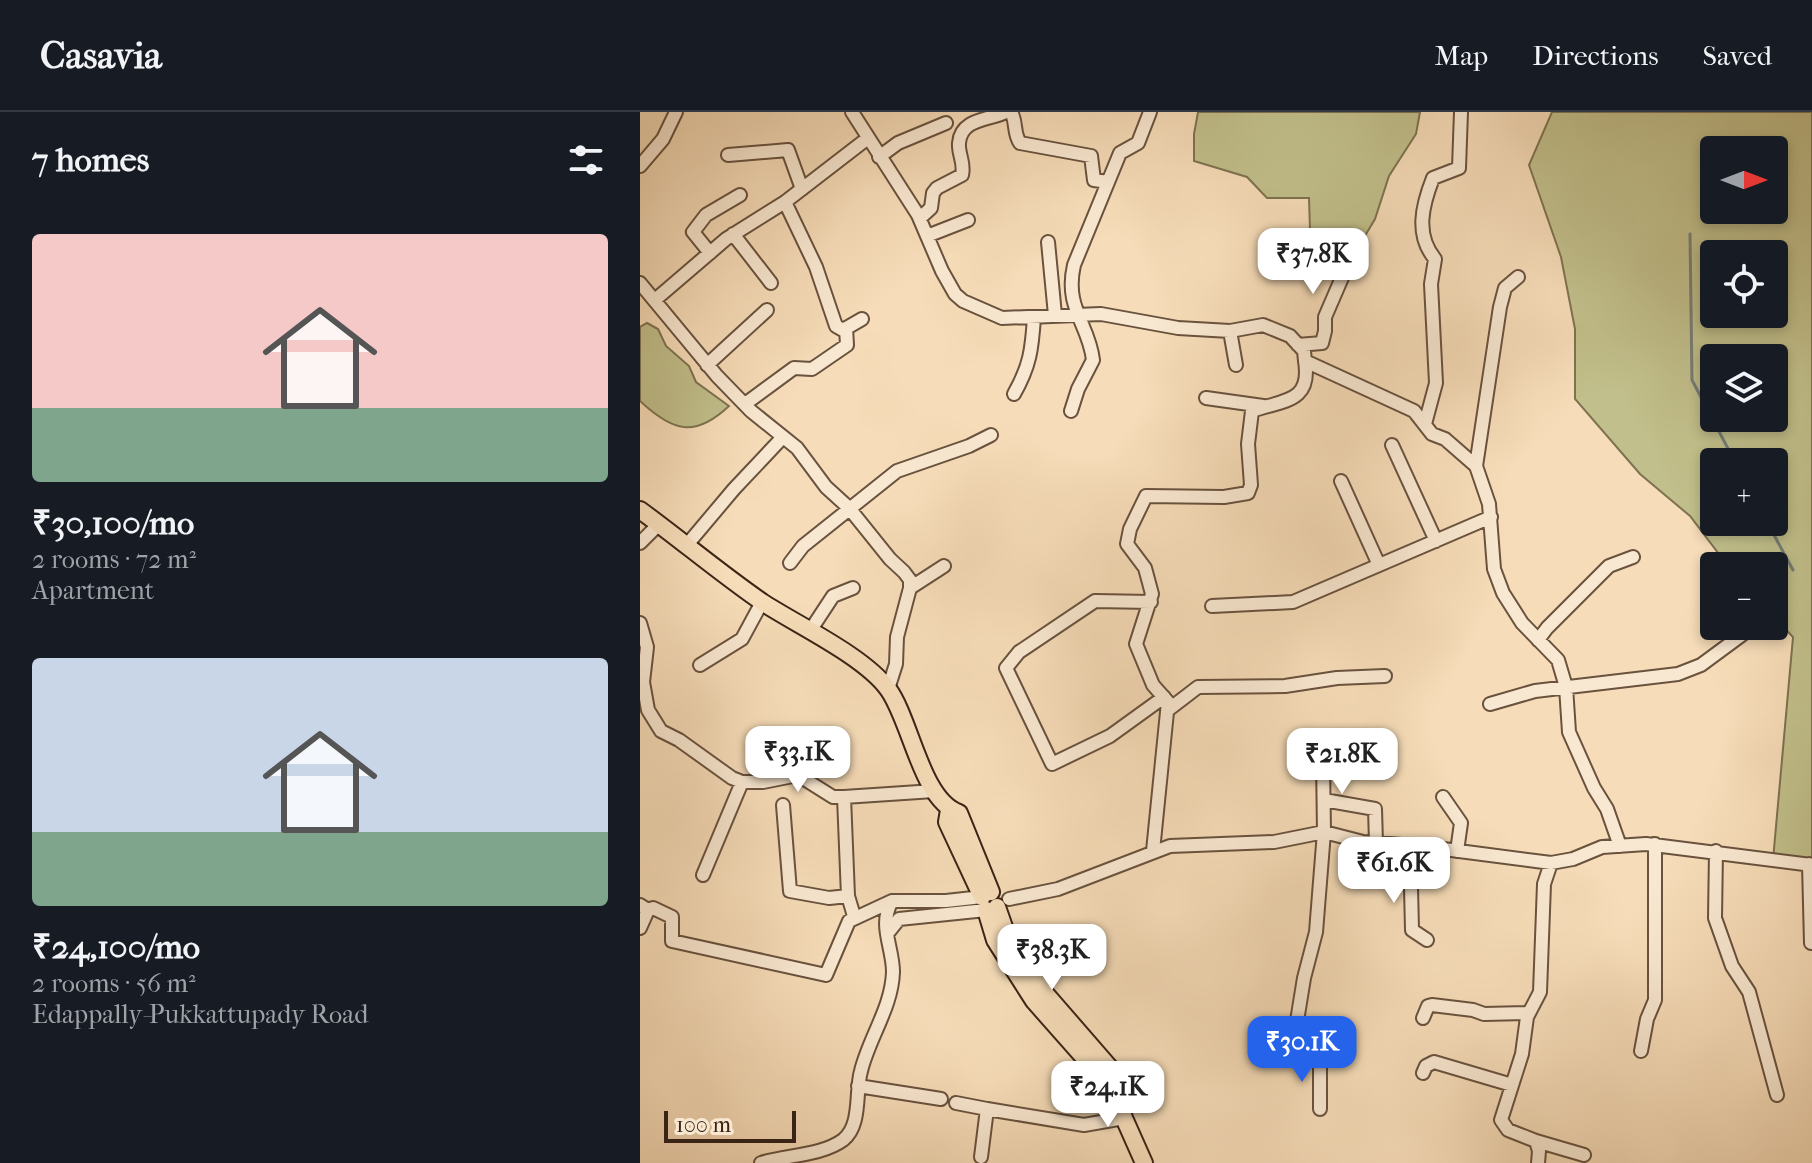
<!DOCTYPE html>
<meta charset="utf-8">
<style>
:root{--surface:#171b24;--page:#20242c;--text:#f1f3f6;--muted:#9ea1a6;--line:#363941;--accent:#2563eb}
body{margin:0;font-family:"IM FELL French Canon",serif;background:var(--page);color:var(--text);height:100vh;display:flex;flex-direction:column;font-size:30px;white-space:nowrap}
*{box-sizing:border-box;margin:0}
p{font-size:26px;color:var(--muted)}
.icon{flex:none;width:44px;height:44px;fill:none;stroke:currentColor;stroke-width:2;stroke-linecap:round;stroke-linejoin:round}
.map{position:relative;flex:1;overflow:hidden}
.details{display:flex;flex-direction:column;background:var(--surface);width:640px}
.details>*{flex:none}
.needle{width:52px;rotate:90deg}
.controls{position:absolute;left:1060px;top:24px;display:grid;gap:16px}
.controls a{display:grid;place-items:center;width:88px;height:88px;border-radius:8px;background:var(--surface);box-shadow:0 4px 12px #0003;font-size:40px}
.scale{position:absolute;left:24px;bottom:20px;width:132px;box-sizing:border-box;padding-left:8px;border:4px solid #3a2416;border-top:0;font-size:22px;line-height:28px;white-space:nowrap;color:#3a2416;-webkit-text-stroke:6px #f9e8d1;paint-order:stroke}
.price{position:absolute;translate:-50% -68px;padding:0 18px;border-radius:16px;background:#fff;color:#222;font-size:26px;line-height:52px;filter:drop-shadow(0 2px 4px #0008)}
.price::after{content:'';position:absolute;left:50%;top:48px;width:24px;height:18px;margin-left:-12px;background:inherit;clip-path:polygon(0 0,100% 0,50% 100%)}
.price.selected{background:var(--accent);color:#fff}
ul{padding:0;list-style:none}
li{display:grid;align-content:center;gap:16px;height:424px;padding:0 32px}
li span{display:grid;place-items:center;height:248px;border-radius:8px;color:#555}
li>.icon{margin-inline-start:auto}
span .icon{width:144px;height:144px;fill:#fffc;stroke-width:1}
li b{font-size:34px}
h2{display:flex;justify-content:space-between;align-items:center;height:96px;padding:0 32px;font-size:34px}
header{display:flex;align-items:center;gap:48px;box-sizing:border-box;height:112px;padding:0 40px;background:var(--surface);border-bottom:2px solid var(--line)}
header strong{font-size:38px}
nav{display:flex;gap:44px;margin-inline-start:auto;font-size:28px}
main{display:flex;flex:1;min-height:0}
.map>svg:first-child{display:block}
</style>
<header>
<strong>Casavia</strong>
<nav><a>Map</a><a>Directions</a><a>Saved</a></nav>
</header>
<main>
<section class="details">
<h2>7 homes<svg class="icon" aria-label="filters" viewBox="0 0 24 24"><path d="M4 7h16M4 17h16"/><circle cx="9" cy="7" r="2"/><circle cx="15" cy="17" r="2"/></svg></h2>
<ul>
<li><span style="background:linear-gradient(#f6c9c9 70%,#7fa58c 0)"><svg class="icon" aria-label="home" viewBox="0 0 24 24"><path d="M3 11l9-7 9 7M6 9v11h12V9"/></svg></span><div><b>₹30,100/mo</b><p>2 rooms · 72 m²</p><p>Apartment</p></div></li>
<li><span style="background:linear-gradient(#c9d6e8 70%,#7fa58c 0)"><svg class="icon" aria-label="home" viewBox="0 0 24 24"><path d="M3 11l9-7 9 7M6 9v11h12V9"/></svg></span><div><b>₹24,100/mo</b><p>2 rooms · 56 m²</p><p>Edappally-Pukkattupady Road</p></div></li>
</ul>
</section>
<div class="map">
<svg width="1172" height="1051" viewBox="0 0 1172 1051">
<rect width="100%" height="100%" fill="#f6dcb8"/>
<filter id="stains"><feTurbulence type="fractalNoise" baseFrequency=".0025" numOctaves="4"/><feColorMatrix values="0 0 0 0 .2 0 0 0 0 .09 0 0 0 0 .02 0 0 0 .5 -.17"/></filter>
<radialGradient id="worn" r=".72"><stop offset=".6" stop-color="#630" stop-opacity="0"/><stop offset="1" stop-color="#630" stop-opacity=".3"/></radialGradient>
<path fill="#c1bf8b" stroke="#7e7250" stroke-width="2" fill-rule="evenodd" d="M558,0H780L776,22L749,64L735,107L707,154L687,155L670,119L669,86H627L607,65L554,49V22Z
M912,0H1172V754L1133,748L1153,525L1134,505V454H1088L1050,404L1000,362L935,287V217L921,145L889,53ZM1074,38H1134V98H1074ZM1074,142H1134V202H1074ZM1074,246H1134V306H1074ZM1074,350H1134V410H1074Z
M7,211L18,217L26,234L49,254L56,270L89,294C55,326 33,320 0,289V215Z"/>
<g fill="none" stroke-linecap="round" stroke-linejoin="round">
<path stroke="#777e77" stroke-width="3" d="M1050,122L1052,268L1095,350
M1127,410L1153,458"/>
<defs>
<path id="minor" d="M212,0L278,103L302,159L315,182L323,189L362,206L461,202L538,216L590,219L623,213L650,224L664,239L665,249L774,299L792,322L805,327L836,354L849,392L854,457L863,481L882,511L918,548L926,575L929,620L954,676L967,697L980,734
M371,0C377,10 373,21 380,31L451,44L454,68L468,70
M88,43L148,38L162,77
M239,45L258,31L306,11
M0,54L23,27L36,0
M145,90L176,155L196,214L203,218L222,207
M280,106L291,96L293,81L297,76L322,63C325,51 318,42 319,31C321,6 350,8 366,0
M93,122L131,171
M287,124L328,108
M408,130L415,203
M70,141L53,120L66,103L100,83
M0,171L77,264L111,299L157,336L186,375L209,396L250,447L264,460L270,468V476
M16,187L86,127L145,90L228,26
M590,219L596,253
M658,233L682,231L685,219V205L707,154
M67,253L127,198
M374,282C390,254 392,237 394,205
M566,286L623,294
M105,292L154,256L172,257L207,233L206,216
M431,299L438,277L453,248C449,212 424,196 434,153L480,41L498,31L510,0
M785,312L796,271L791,172L795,147C775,123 782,94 793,66L819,56L821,0
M752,333L796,429
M836,354L860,195L865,176L878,165
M701,369L739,453
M0,431L19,412
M46,434L94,377L143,325
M150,451L163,434L257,359L329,334L351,323
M511,490L455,489L379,540L366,556L412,652L470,624L524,585
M572,494L653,490L851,405
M0,511L7,535L3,570L8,598L21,619L39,628L92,666L102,670H123L158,663L193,685H204L294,679
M170,519L193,484L213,476
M898,528L907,516L969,454L993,445
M60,553L102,527L122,490
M248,577L256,552L257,525L270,476L304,454
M850,592L895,579L1038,562L1061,553L1103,522
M528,598L558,575L645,574L697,566L745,564
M683,648L684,720L676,820L664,866L657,909L659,937L664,943L680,946L705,945
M204,685L208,784L214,804
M803,685L821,711L817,739
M684,688L735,697L736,731
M143,693L150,779L189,786L208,784
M770,733L772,818L787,828
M513,739L528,590L513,573L496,532L512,482L505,456L487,432L490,417L506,384L584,385L608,381L611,373L608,332L612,299C641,288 672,292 665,249
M1076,739L1075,806L1092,854L1109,880L1137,983
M1169,752L1171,831
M63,763L102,670
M369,787L418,777L530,734L634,730L684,720L723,730L788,735L911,751L933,747L962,735L1006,732L1172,753
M0,793L8,798L0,816
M8,798L13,796L32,805V829L186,863L209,809L252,789
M247,822L259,807L346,798
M783,906L788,894L792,893L833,898L844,902L889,901
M1001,939L1007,907L1015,888V732
M783,961L786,954L794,950L872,973
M218,974L301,987
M316,991L347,997
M680,997V946
M896,1029L944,1043
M341,1045L347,997L444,1013L484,1006
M121,1051C146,1043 181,1044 203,1028C222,1013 215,980 221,959C229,926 252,895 253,860C253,835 238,813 252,789H306L342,785
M898,1051L899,1039L896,1029L868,1018L861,1008L882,942L887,905L900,880L904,772L911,751"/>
<path id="major" d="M0,398C41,428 80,461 122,490C157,513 224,544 248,577C271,608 281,688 319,701L351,780
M309,698L307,710L342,785
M357,795L365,818L404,880L470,956L484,1006L504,1051
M346,798L355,828L394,889L462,966L472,971"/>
</defs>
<use href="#minor" stroke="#69523e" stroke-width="16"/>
<use href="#major" stroke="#3a2416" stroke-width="20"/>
<use href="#minor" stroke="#f9e8d1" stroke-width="12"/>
<use href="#major" stroke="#f6dcb8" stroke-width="16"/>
</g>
<rect width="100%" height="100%" filter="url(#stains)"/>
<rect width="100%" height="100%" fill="url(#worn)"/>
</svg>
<div class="controls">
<a><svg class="needle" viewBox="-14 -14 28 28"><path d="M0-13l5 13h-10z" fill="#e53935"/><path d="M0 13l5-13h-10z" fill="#9ea1a6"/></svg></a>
<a><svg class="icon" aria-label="locate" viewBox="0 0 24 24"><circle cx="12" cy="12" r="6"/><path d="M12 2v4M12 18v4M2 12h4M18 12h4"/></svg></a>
<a><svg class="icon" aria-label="layers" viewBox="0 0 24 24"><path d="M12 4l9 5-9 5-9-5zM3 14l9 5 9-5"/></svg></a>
<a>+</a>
<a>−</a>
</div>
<div class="scale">100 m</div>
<b class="price" style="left:673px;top:184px">₹37.8K</b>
<b class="price" style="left:158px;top:682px">₹33.1K</b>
<b class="price" style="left:702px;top:684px">₹21.8K</b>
<b class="price" style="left:754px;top:793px">₹61.6K</b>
<b class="price" style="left:412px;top:880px">₹38.3K</b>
<b class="price selected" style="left:662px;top:972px">₹30.1K</b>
<b class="price" style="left:468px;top:1017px">₹24.1K</b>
</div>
</main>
